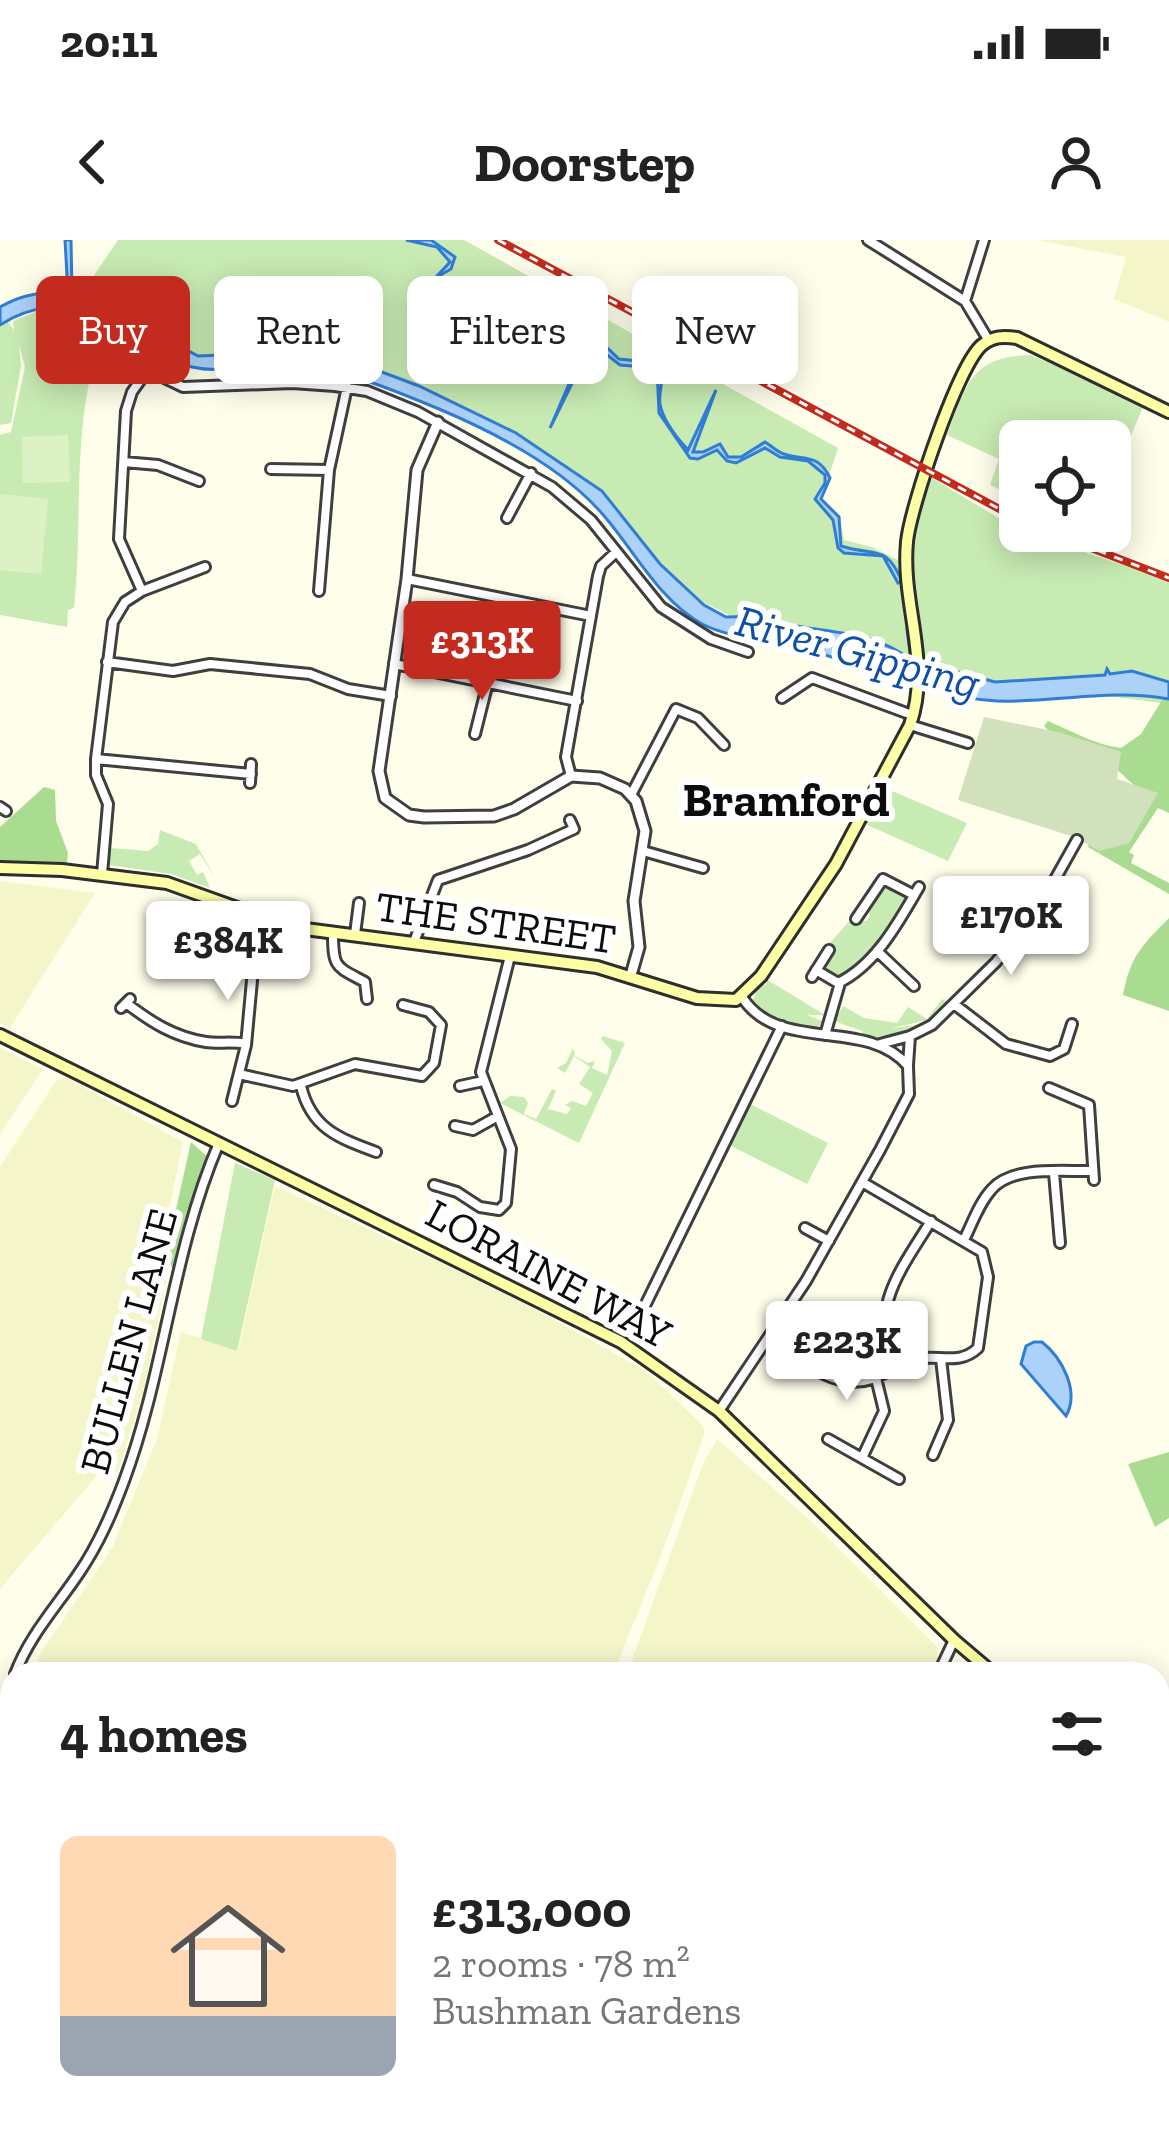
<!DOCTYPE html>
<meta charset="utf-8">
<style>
:root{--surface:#fff;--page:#f2f2f2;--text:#222;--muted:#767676;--accent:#c22b1e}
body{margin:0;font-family:"Zilla Slab",serif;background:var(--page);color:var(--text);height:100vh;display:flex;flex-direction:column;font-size:45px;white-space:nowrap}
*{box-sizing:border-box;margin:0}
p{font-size:39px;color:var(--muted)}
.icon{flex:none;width:66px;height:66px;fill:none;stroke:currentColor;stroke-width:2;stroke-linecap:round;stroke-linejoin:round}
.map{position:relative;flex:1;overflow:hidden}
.details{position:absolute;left:0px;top:1422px;width:1170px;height:468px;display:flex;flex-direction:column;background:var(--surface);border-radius:36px 36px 0 0;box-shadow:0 6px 30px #0003}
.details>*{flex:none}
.hud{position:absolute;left:36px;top:36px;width:1098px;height:108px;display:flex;gap:24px}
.controls{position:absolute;left:999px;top:180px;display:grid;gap:24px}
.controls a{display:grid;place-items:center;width:132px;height:132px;border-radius:18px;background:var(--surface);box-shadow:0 6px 30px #0003;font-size:60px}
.price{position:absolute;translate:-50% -102px;padding:0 27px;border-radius:12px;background:#fff;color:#222;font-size:39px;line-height:78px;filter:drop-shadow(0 3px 6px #0008)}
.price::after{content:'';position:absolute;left:50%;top:72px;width:36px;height:27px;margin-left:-18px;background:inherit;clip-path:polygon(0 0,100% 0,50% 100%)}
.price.selected{background:var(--accent);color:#fff}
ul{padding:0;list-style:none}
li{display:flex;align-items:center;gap:36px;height:300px;padding:0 60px}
li span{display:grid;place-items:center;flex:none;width:336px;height:240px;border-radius:18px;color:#555}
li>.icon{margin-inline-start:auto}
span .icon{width:144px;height:144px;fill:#fffc;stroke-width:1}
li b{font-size:51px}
h2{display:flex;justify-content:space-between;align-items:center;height:144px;padding:0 60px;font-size:51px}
.pill{padding:0 42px;border-radius:18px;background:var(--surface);box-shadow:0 6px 30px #0003;font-size:42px;line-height:108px}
.pill.selected{background:var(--accent);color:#fff}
.status{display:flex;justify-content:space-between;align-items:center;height:84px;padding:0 60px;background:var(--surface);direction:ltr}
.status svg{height:33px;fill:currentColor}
header{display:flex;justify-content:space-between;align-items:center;height:156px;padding:0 60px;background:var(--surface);font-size:54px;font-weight:700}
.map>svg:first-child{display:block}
</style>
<div class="status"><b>20:11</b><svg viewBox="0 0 49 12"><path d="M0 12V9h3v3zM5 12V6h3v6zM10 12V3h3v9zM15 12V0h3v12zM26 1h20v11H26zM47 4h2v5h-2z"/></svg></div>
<header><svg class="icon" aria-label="back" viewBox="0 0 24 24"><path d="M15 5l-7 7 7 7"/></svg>Doorstep<svg class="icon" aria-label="person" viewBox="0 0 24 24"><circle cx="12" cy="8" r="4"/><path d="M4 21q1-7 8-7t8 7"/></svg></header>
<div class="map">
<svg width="1169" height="1890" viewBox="0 0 1169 1890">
<rect width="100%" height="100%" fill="#fffeeb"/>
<path fill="#f4f6ca" d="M1036,0H1169V82L1114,59L1126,17Z
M0,641L95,653L10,788L0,783Z
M0,808L43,829L0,894Z
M65,837L183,902L160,1014L166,1041L144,1148L118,1232L99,1233L0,1349V927L56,841Z
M275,946L508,1054L646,1131L703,1186L705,1192L662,1313L613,1434H33L40,1414L112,1308L157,1199L181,1092L238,1110Z
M717,1199L813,1283L937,1407V1421L931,1434H627L703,1224Z
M12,1554V1872L0,1866V1657L7,1621Z
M1169,1615V1857L1158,1840V1647Z
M184,1878H604L607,1890H178Z
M748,1878H1080L1090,1888L763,1890Z"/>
<path fill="#c8ebb3" d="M118,0H464L838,208L821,260L839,277L844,300L872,307L898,320L912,420L755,388L674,348L601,261L504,195L368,135L165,121L102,86L95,104L116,114L112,121L96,114C72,196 83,284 74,368L68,370L67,387L0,375V195L11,192L25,127L19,105L21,126L11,183L0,185V81L5,78L14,90L13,81L48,67L71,69Z
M1031,115L1144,165L1110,244V201H1020V259L990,245L999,219L947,195C966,145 971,116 1031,115Z
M924,233L1020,291L1169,340V464L1100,455L992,462L925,443L908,300Z
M885,548L967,583L948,621L865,584Z
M160,590L196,604L216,639L200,614L189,621L197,635L203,632L210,648L171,634L109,625L110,608L148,611L158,604Z
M888,644L903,652L907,661L887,692L842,737L828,733L824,726L835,707L830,703L851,679L866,681L870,676L867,667L883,645Z
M766,739L825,775H807L825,782L811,790L755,770L752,762L758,746L766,745Z
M942,759L949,763L928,780L891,788L928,784L908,794L865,798L862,791L834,781L843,766L864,778L897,783L908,767L927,779Z
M603,796L625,803L579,903L500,863L510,856L524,857L528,863L524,874L536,879L552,849L556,851L548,869L567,874L571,868L565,865L572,861L586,866L593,853L579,844L590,827L574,816L565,833L557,828L566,823L573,808L575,816L588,823L595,821L592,828L607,835L612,811L601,799Z
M750,864L828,903L807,944L729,905Z
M235,923L275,940L237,1111L201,1099Z"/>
<path fill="#a9dc91" d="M1164,457L1169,459V573L1158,568L1129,612L1134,615L1131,623L1169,643V654L1088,607L1090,601C1132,613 1131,592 1153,560C1138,550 1127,538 1114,527C1093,509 1070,514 1044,486L1048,481C1074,492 1093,504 1121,508L1141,494Z
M44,547L55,550L56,581L68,613L67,623L0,624V587Z
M1169,678V771L1123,755C1130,717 1142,705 1169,678Z
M191,902L209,918L182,989L173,1030L166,1014Z
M1169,1212V1278L1155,1287L1128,1224Z"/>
<path fill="#d0e1bb" d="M984,477L1058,492L1121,512L1117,539L1158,553L1129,603L1100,611L1074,597L958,560Z"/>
<path fill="#dcf2c5" d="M68,195L70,242L23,243L22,197Z
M0,254L48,259L41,334L0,330Z"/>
<path fill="#add2f9" stroke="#307dd4" stroke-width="3" d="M65,0H71L72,53L102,64L198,116L302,112L382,132L419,146L516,193L602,251L660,324L704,365L726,377L772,376L778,383L773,392L807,401L808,396L780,388L781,383C823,393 871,389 911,420L907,390L911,389L919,426L940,427L995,442L1105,435L1107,429L1110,434L1132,431L1169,442V459C1110,448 1055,463 997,461C925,458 859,420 788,405C758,398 730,398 702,384C660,361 635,312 605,277C564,228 496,193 439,169C396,151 329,123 282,123C252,124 222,134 192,127C163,121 137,101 110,90L104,81L96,80L92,95L89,94L93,78C57,64 33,64 0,85V67C23,54 41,52 68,53Z
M406,0H431L455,17L451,29L437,37L432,52C438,77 454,92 480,89L495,40L484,89L532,92L579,81L619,119L658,123C667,137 658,147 660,164C663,181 677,198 688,210L716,150L693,212H703L720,204L728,217H741L765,202C772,206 777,212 784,214C805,221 818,213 830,238L821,259L839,277L841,306C876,317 885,303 902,341L898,343L883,316L844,313L838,308L833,280L815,259L825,243V235L808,221L780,217L765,208L736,223L727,221L717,210L698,219L690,218L659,173L657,128L620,125L592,103L550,188L587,102L579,87C566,88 555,95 541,96C505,100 467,98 437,79L410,122L434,76C425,40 427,48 450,22L437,7Z
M1034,1102H1042C1062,1118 1080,1151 1066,1176L1021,1124L1026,1106Z"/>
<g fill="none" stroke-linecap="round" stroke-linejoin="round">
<defs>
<path id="minor" d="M868,0L965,61L989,101
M965,61L984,0
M100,107L183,147L292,143L335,146L367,151L418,172L552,247L591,280L661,367L711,399L748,412
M124,222L158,225L199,241
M271,229L329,230
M507,278L531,233
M407,339L591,376
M142,351L205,327
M319,351L329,230L347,147
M107,422L173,431L210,424L310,434L348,449L391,456
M394,424L577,461
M782,458L812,438L912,475
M910,485L968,503
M475,494L488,442
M96,519L251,534
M571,536L566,517L598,336L601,326L616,312
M250,543L251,524
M631,555L676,469L698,478L724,505
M0,567L6,571
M643,611L703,628
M102,634L108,564L96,535V519L113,382L125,362L142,351L119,299L126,171L132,152L147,131
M856,679L883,639L914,655
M333,693C333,729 336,726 365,742L367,759
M355,694L359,663
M414,702L438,640L528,610L574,589L570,580
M877,711L914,746
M816,730L838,743C876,725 899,681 919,647
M812,737L829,710
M126,763C151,782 174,797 206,802C219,804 232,801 246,804
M954,764L1006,804L1050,816L1064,809L1072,784
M121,768L130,759
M825,795L840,743
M880,804L910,796L932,785L996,722L1039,668L1077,600
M908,825L910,796
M239,834L293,846L355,824L422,836L434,823L441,785L429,772L403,765
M301,846C311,888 338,898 376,912
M460,846L483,841
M1049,848L1089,865L1094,940
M232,861L246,805L254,719L275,683
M455,886L473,890L498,876
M1054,933L1060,1003
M434,945L457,952L480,967L499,970L506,963L511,909L481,832L510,716
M805,988L829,1001
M964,1000C972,984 979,963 992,949C1013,925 1064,932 1093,931
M636,1084L782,786
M770,1097C799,1118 833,1152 872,1139C887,1134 899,1122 915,1119C939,1114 959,1126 978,1108L988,1037L982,1012L862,942
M896,1126C866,1071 902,1028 931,981
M719,1171L806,1041L880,910L909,854L908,826C866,776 779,815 742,757
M828,1199L899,1239
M933,1215L948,1180L941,1119
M862,1218L884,1171L876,1138
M15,1434C29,1396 57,1366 79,1333C99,1304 112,1273 124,1241C165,1131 172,1012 219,903
M938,1434L954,1400
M0,1504L12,1443"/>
<path id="tertiary" d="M438,182L417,230L407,339L379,531L385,558L409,575L424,577L494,576L514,569L571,536L600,538L625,549L636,561L645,591L634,661L639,707L631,735"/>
<path id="secondary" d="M0,628L62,630L167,643L290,687L597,727L697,758L736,760L761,736L836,624L910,485C932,422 901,365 907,302C910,268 958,125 982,105C993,96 1004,96 1017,98L1169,172
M0,795L621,1102L719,1171L954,1400L994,1434
M1158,1550L1169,1557"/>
</defs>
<use href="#minor" stroke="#3f3f3f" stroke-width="14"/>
<use href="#tertiary" stroke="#3f3f3f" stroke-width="15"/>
<use href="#secondary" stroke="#2e2e2e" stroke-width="16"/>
<use href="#minor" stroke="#fff" stroke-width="8"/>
<use href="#tertiary" stroke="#fff" stroke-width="9"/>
<use href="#secondary" stroke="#fdffa6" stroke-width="10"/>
<defs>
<path id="rail" d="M498,0L1020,280
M1047,291L1169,338"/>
</defs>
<use href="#rail" stroke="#c22b1e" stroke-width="8"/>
<use href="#rail" stroke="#fff" stroke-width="3" stroke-dasharray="9" stroke-linecap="butt"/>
</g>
<g text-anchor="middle" stroke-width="12" stroke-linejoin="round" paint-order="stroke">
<g font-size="42" fill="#0c0c0c" stroke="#fff">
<text transform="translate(496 682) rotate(8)" y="15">THE STREET</text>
<text transform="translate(549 1033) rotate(28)" y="15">LORAINE WAY</text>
<text transform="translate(128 1101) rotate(-75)" y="15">BULLEN LANE</text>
</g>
<g font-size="45" font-style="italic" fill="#104fa3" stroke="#fff">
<text transform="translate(858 411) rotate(15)" y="16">River Gipping</text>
</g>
<g font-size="48" font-weight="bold" fill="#0c0c0c" stroke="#fff">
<text x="786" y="576">Bramford</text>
</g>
</g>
</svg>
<div class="controls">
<a><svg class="icon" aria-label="locate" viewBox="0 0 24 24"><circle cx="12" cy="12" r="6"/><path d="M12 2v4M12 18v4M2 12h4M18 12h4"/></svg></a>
</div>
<b class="price selected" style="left:482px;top:463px">£313K</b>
<b class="price" style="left:1011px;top:738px">£170K</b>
<b class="price" style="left:228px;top:763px">£384K</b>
<b class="price" style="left:847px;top:1163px">£223K</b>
<div class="hud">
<a class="pill selected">Buy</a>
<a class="pill">Rent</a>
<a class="pill">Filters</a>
<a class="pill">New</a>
</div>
<section class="details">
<h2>4 homes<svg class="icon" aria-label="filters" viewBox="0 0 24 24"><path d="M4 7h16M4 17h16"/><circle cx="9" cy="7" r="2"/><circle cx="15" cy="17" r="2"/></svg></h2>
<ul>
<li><span style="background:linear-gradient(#ffd9b3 75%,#9aa5b1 0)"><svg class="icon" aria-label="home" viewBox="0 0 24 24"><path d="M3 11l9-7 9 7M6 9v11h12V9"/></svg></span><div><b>£313,000</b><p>2 rooms · 78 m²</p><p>Bushman Gardens</p></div></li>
</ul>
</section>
</div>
